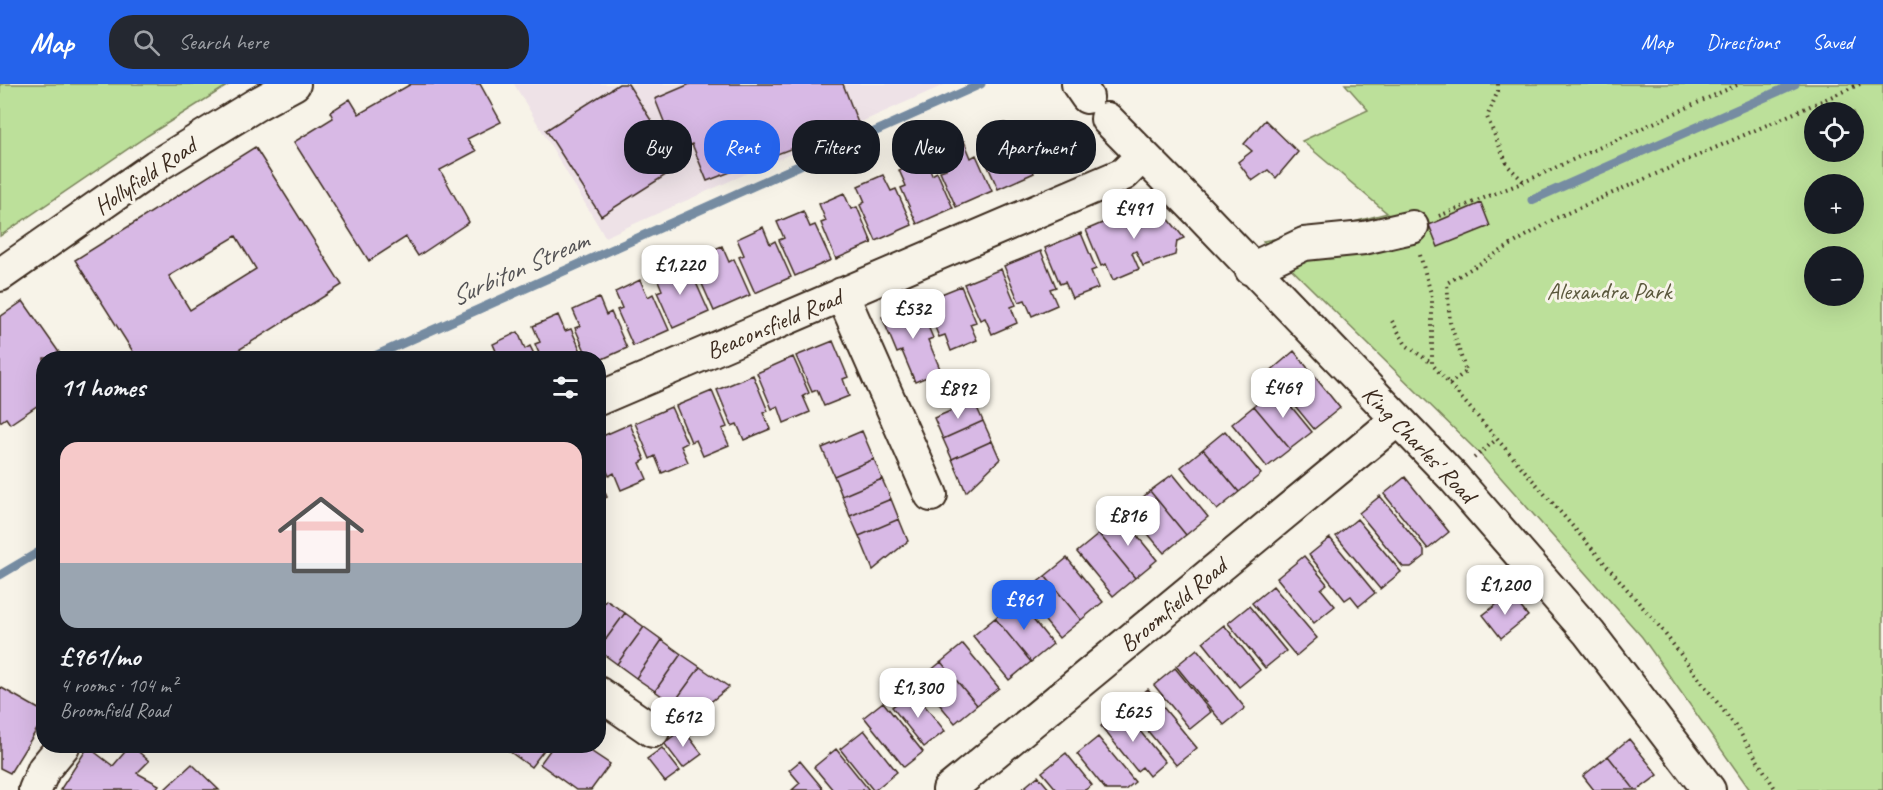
<!DOCTYPE html>
<meta charset="utf-8">
<style>
:root{--surface:#171b24;--page:#242831;--text:#f1f3f6;--muted:#9ea1a6;--accent:#2563eb}
body{margin:0;font-family:Caveat,sans-serif;background:var(--page);color:var(--text);height:100vh;display:flex;flex-direction:column;font-size:22px;white-space:nowrap}
*{box-sizing:border-box;margin:0}
p{font-size:20px;color:var(--muted)}
.icon{flex:none;width:33px;height:33px;fill:none;stroke:currentColor;stroke-width:2;stroke-linecap:round;stroke-linejoin:round}
.map{position:relative;flex:1;overflow:hidden}
.side{position:absolute;left:36px;top:267px;width:570px;height:402px;display:flex;flex-direction:column;background:var(--surface);border-radius:24px;box-shadow:0 6px 24px #0002}
.side>*{flex:none}
.hud{position:absolute;left:624px;top:36px;width:570px;height:54px;display:flex;gap:12px}
.buttons{position:absolute;left:1804px;top:18px;display:grid;gap:12px}
.buttons a{display:grid;place-items:center;width:60px;height:60px;border-radius:50%;background:var(--surface);box-shadow:0 6px 24px #0002;font-size:30px}
.price{position:absolute;translate:-50% -51px;padding:0 14px;border-radius:12px;background:#fff;color:#222;font-size:20px;line-height:39px;filter:drop-shadow(0 2px 3px #0008)}
.price::after{content:'';position:absolute;left:50%;top:36px;width:18px;height:14px;margin-left:-9px;background:inherit;clip-path:polygon(0 0,100% 0,50% 100%)}
.price.active{background:var(--accent);color:#fff}
ul{padding:0;list-style:none}
li{display:grid;align-content:center;gap:12px;height:318px;padding:0 24px}
li span{display:grid;place-items:center;height:186px;border-radius:18px;color:#555}
li>.icon{margin-inline-start:auto}
span .icon{width:108px;height:108px;fill:#fffc;stroke-width:1}
li b{font-size:26px}
h2{display:flex;justify-content:space-between;align-items:center;height:72px;padding:0 24px;font-size:26px}
.chip{padding:0 21px;border-radius:24px;background:var(--surface);box-shadow:0 6px 24px #0002;font-size:21px;line-height:54px}
.chip.active{background:var(--accent);color:#fff}
header{display:flex;align-items:center;gap:36px;box-sizing:border-box;height:84px;padding:0 30px;background:var(--accent);color:#fff}
header strong{font-size:28px}
nav{display:flex;gap:33px;margin-inline-start:auto;font-size:21px}
.search{width:420px;height:54px;background:var(--page);display:flex;align-items:center;gap:15px;box-sizing:border-box;padding:0 21px;border-radius:24px;color:var(--muted);font-size:22px}
.map>svg:first-child{display:block}
</style>
<header>
<strong>Map</strong>
<div class="search"><svg class="icon" aria-label="search" viewBox="0 0 24 24"><circle cx="10" cy="10" r="6"/><path d="M15 15l6 6"/></svg>Search here</div>
<nav><a>Map</a><a>Directions</a><a>Saved</a></nav>
</header>
<div class="map">
<svg width="1883" height="706" viewBox="0 0 1883 706">
<rect width="100%" height="100%" fill="#f7f3e8"/>
<filter id="ink" filterUnits="userSpaceOnUse"><feTurbulence type="fractalNoise" baseFrequency=".0167" numOctaves="2"/><feDisplacementMap in="SourceGraphic" scale="12" xChannelSelector="R" yChannelSelector="G"/><feConvolveMatrix kernelMatrix="1 2 1 2 8 2 1 2 1" color-interpolation-filters="sRGB"/></filter>
<g filter="url(#ink)">
<path fill="#eee2e7" d="M514,0H946L605,153Z"/>
<path fill="#bce09a" stroke="#7c855c" stroke-width="1.5" fill-rule="evenodd" d="M0,0H230L147,52L0,152Z
M1345,0H1883V706H1750L1642,553L1479,369L1263,157L1328,145L1387,129L1302,57L1368,26ZM1815,28H1854V68H1815ZM1815,100H1854V140H1815ZM1815,172H1854V212H1815Z"/>
<g fill="none" stroke-linecap="round" stroke-linejoin="round">
<path stroke="#768ca2" stroke-width="9" d="M1532,116L1795,0
M370,274L981,0
M0,491L44,465"/>
</g>
<path fill="#d8b9e5" stroke="#3b2a1e" stroke-width="1.5" fill-rule="evenodd" d="M411,0H480L501,38L467,55L476,67L440,86L469,138L418,172L406,153L369,177L294,58L333,34L330,28L350,15L359,30Z
M619,0H628L680,82L601,132L546,46Z
M690,0H843L858,39L707,97L692,60L680,65L670,39L665,40L655,15Z
M1265,36L1298,68L1276,94L1268,86L1252,97L1238,78L1252,67L1244,60Z
M1005,39L1013,55L1018,53L1034,89L998,105L982,69L987,67L980,50Z
M964,57L971,74L976,71L992,107L956,123L940,87L946,85L938,69Z
M255,63L342,201L226,274H137L75,176ZM236,152L256,185L190,226L169,192Z
M925,74L932,91L937,88L953,124L917,140L901,104L906,102L899,86Z
M883,91L891,107L896,105L912,141L876,157L860,121L865,118L858,102Z
M844,109L851,125L857,123L872,159L836,175L821,139L826,137L819,120Z
M1154,117L1184,154L1177,157L1175,171L1143,182L1136,167L1132,169L1139,185L1113,196L1106,180L1101,182L1086,146Z
M1481,119L1490,142L1438,163L1429,141Z
M803,127L810,143L815,141L831,176L795,192L779,156L784,154L777,138Z
M763,143L770,160L775,157L791,193L755,209L739,173L744,171L737,155Z
M1081,149L1096,185L1091,187L1098,204L1072,214L1065,198L1060,200L1045,164Z
M722,162L729,178L734,175L750,211L714,227L698,191L703,189L696,173Z
M1041,167L1056,203L1050,205L1057,221L1032,232L1025,216L1019,218L1004,182Z
M681,178L688,194L693,192L709,228L673,244L657,208L662,206L655,189Z
M1001,185L1016,221L1011,223L1017,239L992,250L985,234L980,236L964,200Z
M640,196L648,213L653,210L669,246L633,262L617,226L622,224L615,208Z
M961,202L976,238L970,240L977,256L951,267L945,251L939,253L924,217Z
M599,214L606,231L611,228L627,264L598,277V274H588L575,244L580,242L573,226Z
M23,217L63,274H44V317L10,340L6,334L0,338V233Z
M918,218L933,254L928,256L941,287L915,298L902,267L897,269L882,233Z
M558,231L565,247L571,245L584,274H541L535,260L540,258L533,242Z
M518,248L525,265L530,262L536,274H499L493,260Z
M833,257L848,293L843,295L849,312L824,322L817,306L812,308L796,272Z
M1294,267L1340,324L1314,345L1268,289Z
M793,273L809,309L803,312L810,328L784,339L778,322L772,325L757,289Z
M753,291L768,327L763,329L770,345L744,356L737,340L732,342L717,306Z
M1276,304L1312,348L1290,365L1254,322Z
M712,307L727,343L722,345L729,361L703,372L696,356L691,358L676,322Z
M974,317L983,337L943,355L934,334Z
M1254,322L1290,365L1267,383L1232,340Z
M671,323L687,359L681,362L688,378L662,389L655,372L650,375L635,339Z
M983,337L992,357L952,375L943,355Z
M630,340L645,376L640,379L647,395L621,406L614,389L609,392L598,367V354Z
M862,347L874,375L834,392L822,364Z
M1225,347L1261,390L1239,408L1203,365Z
M992,357L1000,375L966,408L952,375Z
M1203,365L1239,408L1217,426L1181,383Z
M874,375L882,395L842,412L834,392Z
M598,379L605,395L600,397L607,413L598,417Z
M1173,390L1208,433L1186,451L1150,407Z
M1405,393L1449,448L1428,465L1384,410Z
M882,395L891,415L850,432L842,412Z
M1150,407L1186,451L1164,469L1128,426Z
M1380,412L1424,466V473L1411,483H1403L1359,429Z
M891,415L899,435L859,452L850,432Z
M1121,432L1157,476L1135,494L1099,450Z
M899,435L908,457L873,486L859,452Z
M1357,435L1401,488L1380,505L1336,452Z
M1099,450L1135,494L1113,512L1077,468Z
M1330,454L1375,509L1359,522L1351,512L1345,516L1309,471Z
M1304,472L1327,500L1321,505L1335,522L1314,539L1277,494Z
M1067,474L1103,518L1081,536L1045,492Z
M1045,492L1081,536L1059,554L1023,510Z
M1273,502L1317,554L1296,572L1252,519Z
M1510,510L1528,532L1501,554L1483,531Z
M606,516L625,529L598,566V527Z
M1017,516L1053,560L1031,578L995,534Z
M1249,522L1286,567L1265,584L1228,539Z
M625,529L644,543L617,580L598,566Z
M995,534L1031,578L1009,596L973,552Z
M1224,541L1260,586L1239,603L1203,558Z
M644,543L662,556L636,594L617,580Z
M662,556L681,570L655,607L636,594Z
M963,560L999,604L977,621L941,578Z
M1197,565L1245,624L1224,641L1176,582Z
M681,570L700,583L673,620L655,607Z
M941,578L977,621L955,639L919,596Z
M700,583L729,603L692,633L673,620Z
M1175,584L1211,628L1190,645L1154,601Z
M0,603L44,628V634L10,689L0,684Z
M1148,605L1197,664L1176,681L1127,622Z
M913,607L945,647L924,663L892,623Z
M883,618L923,668L904,683L864,633Z
M1122,625L1165,678L1149,692L1142,683L1137,687L1101,642Z
M683,645L702,670L683,684L664,659Z
M864,646L897,688L875,706H873L840,665Z
M1098,653L1135,698L1125,706H1106L1077,670Z
M1629,655L1658,691L1638,706H1635L1608,672Z
M130,662H132L149,677L137,689L159,701L155,706H60L88,663L113,682Z
M502,662H547L531,683Z
M553,662H583L610,680L591,706H576L540,680Z
M662,664L680,687L665,698L647,675Z
M836,665L869,706H833L814,683Z
M1066,669L1092,701L1085,706H1057L1042,688Z
M1608,672L1635,706H1594L1583,692Z
M800,677L824,706H792L800,699L789,686Z
M192,680L219,706H164Z
M1038,692L1050,706H1021Z"/>
<g fill="none" stroke-linecap="round" stroke-linejoin="round">
<defs>
<path id="minor" d="M1078,0L1087,13
M1107,35L1196,125L1453,393L1589,549L1709,706
M1251,185L1304,160L1364,154L1412,143
M0,191L156,82L257,20L294,0
M842,210L931,411
M598,315L1124,90L1142,72
M598,609L653,647
M35,706L44,685L63,662
M949,706L1397,336"/>
</defs>
<use href="#minor" stroke="#3b2a1e" stroke-width="36"/>
<path stroke="#3b2a1e" stroke-width="4" stroke-dasharray="1.5 4.5" stroke-linecap="butt" d="M1498,0V7L1487,33L1508,82L1524,98
M1439,132L1524,98L1739,0
M1420,171L1432,213V280L1659,542L1739,647L1776,706
M1392,237L1406,261L1431,279
M1449,300L1466,288L1450,238L1447,199L1556,134L1860,0
M1474,374L1497,355"/>
<use href="#minor" stroke="#f7f3e8" stroke-width="32"/>
</g>
</g>
<g text-anchor="middle" stroke-width="6" stroke-linejoin="round" paint-order="stroke">
<g font-size="24" fill="#3b2a1e" stroke="#f7f3e8">
<text transform="translate(145 92) rotate(-34)" y="8">Hollyfield Road</text>
<text transform="translate(774 240) rotate(-23)" y="8">Beaconsfield Road</text>
<text transform="translate(1419 360) rotate(46)" y="8">King Charles' Road</text>
<text transform="translate(1173 521) rotate(-40)" y="8">Broomfield Road</text>
</g>
<g font-size="24" fill="#5b583d" stroke="#f7f3e8">
<text x="1609" y="215">Alexandra Park</text>
</g>
<g font-size="26" font-style="italic" fill="#545355" stroke="#f7f3e8">
<text transform="translate(519 184) rotate(-24)" y="9">Surbiton Stream</text>
</g>
</g>
</svg>
<div class="buttons">
<a><svg class="icon" aria-label="locate" viewBox="0 0 24 24"><circle cx="12" cy="12" r="6"/><path d="M12 2v4M12 18v4M2 12h4M18 12h4"/></svg></a>
<a>+</a>
<a>−</a>
</div>
<b class="price" style="left:1134px;top:156px">£491</b>
<b class="price" style="left:680px;top:212px">£1,220</b>
<b class="price" style="left:913px;top:256px">£532</b>
<b class="price" style="left:1283px;top:335px">£469</b>
<b class="price" style="left:958px;top:336px">£892</b>
<b class="price" style="left:1128px;top:463px">£816</b>
<b class="price" style="left:1505px;top:532px">£1,200</b>
<b class="price active" style="left:1024px;top:547px">£961</b>
<b class="price" style="left:918px;top:635px">£1,300</b>
<b class="price" style="left:1133px;top:659px">£625</b>
<b class="price" style="left:683px;top:664px">£612</b>
<div class="hud">
<a class="chip">Buy</a>
<a class="chip active">Rent</a>
<a class="chip">Filters</a>
<a class="chip">New</a>
<a class="chip">Apartment</a>
</div>
<section class="side">
<h2>11 homes<svg class="icon" aria-label="filters" viewBox="0 0 24 24"><path d="M4 7h16M4 17h16"/><circle cx="9" cy="7" r="2"/><circle cx="15" cy="17" r="2"/></svg></h2>
<ul>
<li><span style="background:linear-gradient(#f6c9c9 65%,#9aa5b1 0)"><svg class="icon" aria-label="home" viewBox="0 0 24 24"><path d="M3 11l9-7 9 7M6 9v11h12V9"/></svg></span><div><b>£961/mo</b><p>4 rooms · 104 m²</p><p>Broomfield Road</p></div></li>
</ul>
</section>
</div>
